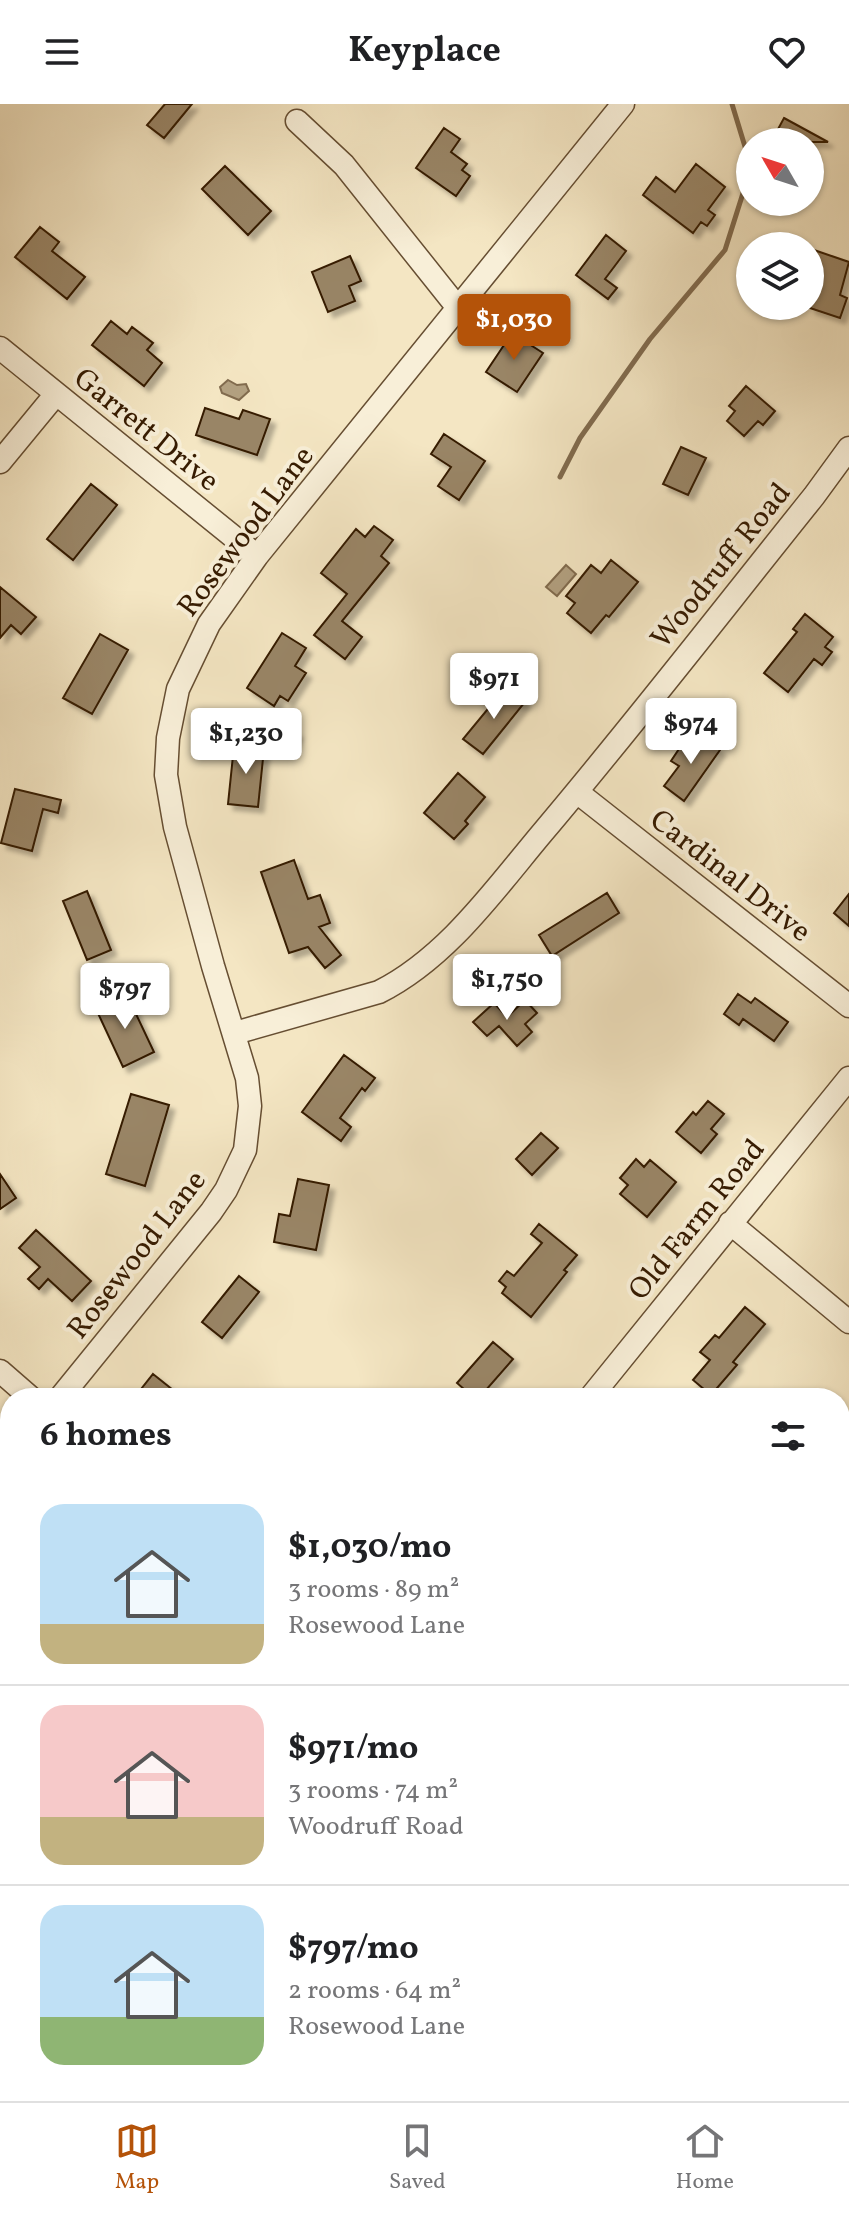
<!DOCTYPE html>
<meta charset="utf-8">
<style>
:root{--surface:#fff;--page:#f2f2f2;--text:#202124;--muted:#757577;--line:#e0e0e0;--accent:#b45309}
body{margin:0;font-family:Vollkorn,serif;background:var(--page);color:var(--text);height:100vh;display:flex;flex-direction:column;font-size:30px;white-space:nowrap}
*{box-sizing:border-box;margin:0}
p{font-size:26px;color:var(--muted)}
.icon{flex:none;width:44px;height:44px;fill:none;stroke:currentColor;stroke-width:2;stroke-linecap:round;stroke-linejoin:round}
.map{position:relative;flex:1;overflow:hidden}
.side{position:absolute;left:0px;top:1284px;width:850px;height:714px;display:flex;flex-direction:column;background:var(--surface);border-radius:32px 32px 0 0;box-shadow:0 2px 6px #0004}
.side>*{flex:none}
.needle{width:52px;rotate:309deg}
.controls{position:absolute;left:736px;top:24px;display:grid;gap:16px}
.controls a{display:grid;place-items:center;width:88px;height:88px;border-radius:50%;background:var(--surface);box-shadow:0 2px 6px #0004;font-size:40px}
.price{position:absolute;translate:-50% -68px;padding:0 18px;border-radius:8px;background:#fff;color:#222;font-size:26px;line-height:52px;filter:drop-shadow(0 2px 4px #0008)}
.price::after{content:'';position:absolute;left:50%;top:48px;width:24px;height:18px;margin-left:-12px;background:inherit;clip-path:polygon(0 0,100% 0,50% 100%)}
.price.active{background:var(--accent);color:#fff}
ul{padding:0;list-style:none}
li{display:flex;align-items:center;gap:24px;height:200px;padding:0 40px}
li+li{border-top:2px solid var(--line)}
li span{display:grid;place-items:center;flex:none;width:224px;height:160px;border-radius:24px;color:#555}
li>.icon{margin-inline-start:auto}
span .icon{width:96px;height:96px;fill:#fffc;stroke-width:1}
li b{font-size:34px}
h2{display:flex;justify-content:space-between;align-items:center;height:96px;padding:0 40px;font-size:34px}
header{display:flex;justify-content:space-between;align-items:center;height:104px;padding:0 40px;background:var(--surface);font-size:36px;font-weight:700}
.dock{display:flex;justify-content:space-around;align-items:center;height:112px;border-top:2px solid var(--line);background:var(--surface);font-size:22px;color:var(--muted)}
.dock a{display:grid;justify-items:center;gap:4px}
.dock .active{color:var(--accent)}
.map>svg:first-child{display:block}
</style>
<header><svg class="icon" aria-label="menu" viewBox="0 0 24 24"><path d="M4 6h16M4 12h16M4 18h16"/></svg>Keyplace<svg class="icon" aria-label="heart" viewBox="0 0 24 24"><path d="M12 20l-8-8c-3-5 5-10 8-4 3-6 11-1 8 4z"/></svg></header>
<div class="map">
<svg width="849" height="1997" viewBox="0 0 849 1997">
<defs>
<filter id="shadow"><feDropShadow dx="5.5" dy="5.5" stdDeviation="2" flood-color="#0004"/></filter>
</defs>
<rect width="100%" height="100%" fill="#f4e6c3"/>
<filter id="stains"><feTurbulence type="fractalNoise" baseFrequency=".0025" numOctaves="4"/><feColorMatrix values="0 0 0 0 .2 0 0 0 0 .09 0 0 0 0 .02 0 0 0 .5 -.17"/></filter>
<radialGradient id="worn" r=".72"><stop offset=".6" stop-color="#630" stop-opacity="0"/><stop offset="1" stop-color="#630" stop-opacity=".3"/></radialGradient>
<path fill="#b3a181" stroke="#816b4e" stroke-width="2" d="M228,276L237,281L246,280L249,287L239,296L222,289L220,283Z
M566,461L576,470L557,492L546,483Z"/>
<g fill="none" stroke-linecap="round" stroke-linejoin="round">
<path stroke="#816b4e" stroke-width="5" d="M732,0L750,59
M560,373L580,334L650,235L725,146L750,67
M840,1916L849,1912"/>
</g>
<path fill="#998566" stroke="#361b01" stroke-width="2" filter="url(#shadow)" d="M165,0H192L164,34L147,21Z
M784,14L828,38H771Z
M444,24L460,35L451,48L467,60L462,66L470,72L456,92L416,64Z
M696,60L725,83L708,106L715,111L707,122L701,118L693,129L643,91L656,73L675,88Z
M225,62L271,107L248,131L202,85Z
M40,123L59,138L52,147L85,173L67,195L15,153Z
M606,131L626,147L605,175L617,184L608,195L576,171Z
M814,146L849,158L840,191L847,194L840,214L810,204V157Z
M350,152L361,177L349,182L355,197L328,208L312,168Z
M111,217L127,230L132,223L153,239L147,246L162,259L144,282L92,241Z
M512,229L543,249L517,288L486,268Z
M746,282L775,307L763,321L758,317L744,332L727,317L735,307L729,302Z
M205,304L239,315L243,306L270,315L257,351L196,331Z
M444,330L485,357L459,396L438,382L451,363L431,350Z
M681,343L706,354L688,391L663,380Z
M91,380L117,401L73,456L47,435Z
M374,422L393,436L381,452L389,459L342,517L362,533L345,555L314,531L347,490L321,469L356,425L365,433Z
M611,456L638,478L609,513L606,511L591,529L567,509L575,499L566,492L591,461L601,469Z
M0,483L36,513L21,530L11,521L0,534Z
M805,510L833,533L825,543L832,548L822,561L814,555L788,588L764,569L797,528L793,525Z
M282,529L306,544L295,562L306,569L288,597L280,592L274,602L247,584Z
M100,530L128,546L92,610L63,594Z
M506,583L525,598L483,650L463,635Z
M269,620L297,629L291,645L264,636Z
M700,631L720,646L684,697L664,682L679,662L671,657L685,636L693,642Z
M234,642L264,645L258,703L228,700Z
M458,669L485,693L465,717L468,720L454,735L424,709Z
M15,685L61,696L58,709L43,705L32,747L1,739Z
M294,756L308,795L320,791L330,819L319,823L341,851L325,864L308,843L289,849L261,768Z
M87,787L111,846L87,856L63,797Z
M607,789L619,809L552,852L539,831Z
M849,790V822L834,809Z
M738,890L751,899L755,894L788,918L774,937L743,915L739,921L724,910Z
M127,891L154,948L123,963L96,905Z
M525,896L537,909L525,920L532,928L517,942L499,922L487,932L473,918L494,899L507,913Z
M344,951L375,974L365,987L362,984L340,1014L351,1023L341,1037L302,1008Z
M131,990L169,1001L145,1082L106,1070Z
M708,997L724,1010L711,1025L717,1030L701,1049L676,1028L693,1008L696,1011Z
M541,1029L558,1044L532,1071L516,1055Z
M636,1055L644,1063L650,1056L676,1078L647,1113L620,1090L628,1081L620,1074Z
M0,1070L16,1094L0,1105Z
M298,1075L329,1081L316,1146L274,1138L279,1110L290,1112Z
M539,1120L577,1151L564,1166L567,1168L531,1213L502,1189L506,1183L499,1177L507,1167L514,1172L542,1139L531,1130Z
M36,1126L91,1177L72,1197L48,1175L39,1185L28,1175L40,1163L19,1144Z
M239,1172L259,1188L222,1234L202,1218Z
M745,1203L765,1220L733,1258L737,1261L711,1291L693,1276L710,1256L700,1248L715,1231L719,1234Z
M493,1238L513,1255L479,1294H474L457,1279Z
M153,1270L183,1294H134Z"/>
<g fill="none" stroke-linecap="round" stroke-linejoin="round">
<defs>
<path id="minor" d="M297,17L344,61L458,204
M0,244L257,452
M0,358L56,290
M577,688L849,902
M235,929L379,888C447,854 495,785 543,728C636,618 724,504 814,392L849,344
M730,1119L849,1218
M0,1267L31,1294
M60,1294L211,1108L226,1086L245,1046L250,1002L247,974L213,862L175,723L166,671L168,634L178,585L209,520L257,452L623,0
M590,1294L849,974
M0,1367L10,1354
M840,1716L849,1713
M0,1870L10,1853
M397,1988L408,1997
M335,1997L343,1988"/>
</defs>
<use href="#minor" stroke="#664e32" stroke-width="25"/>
<use href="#minor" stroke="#f8efd8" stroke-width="22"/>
</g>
<g text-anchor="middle" stroke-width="8" stroke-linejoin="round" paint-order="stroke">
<g font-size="30" fill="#361b01" stroke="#f8efd8">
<text transform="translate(147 325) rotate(39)" y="10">Garrett Drive</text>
<text transform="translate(245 427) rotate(-53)" y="10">Rosewood Lane</text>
<text transform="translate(720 461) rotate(-51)" y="10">Woodruff Road</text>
<text transform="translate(731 771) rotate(38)" y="10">Cardinal Drive</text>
<text transform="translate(696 1115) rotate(-51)" y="10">Old Farm Road</text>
<text transform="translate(136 1150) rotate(-52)" y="10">Rosewood Lane</text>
</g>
</g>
<rect width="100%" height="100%" filter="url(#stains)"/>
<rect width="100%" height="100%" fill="url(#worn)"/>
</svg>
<div class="controls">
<a><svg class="needle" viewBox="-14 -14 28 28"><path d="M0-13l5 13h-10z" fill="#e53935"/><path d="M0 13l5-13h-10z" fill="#757577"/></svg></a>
<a><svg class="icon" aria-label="layers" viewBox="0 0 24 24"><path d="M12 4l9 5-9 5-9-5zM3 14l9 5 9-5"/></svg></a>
</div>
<b class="price active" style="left:514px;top:258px">$1,030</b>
<b class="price" style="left:494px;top:617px">$971</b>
<b class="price" style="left:691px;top:662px">$974</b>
<b class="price" style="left:246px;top:672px">$1,230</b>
<b class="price" style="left:507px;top:918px">$1,750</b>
<b class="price" style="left:125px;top:927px">$797</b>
<section class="side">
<h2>6 homes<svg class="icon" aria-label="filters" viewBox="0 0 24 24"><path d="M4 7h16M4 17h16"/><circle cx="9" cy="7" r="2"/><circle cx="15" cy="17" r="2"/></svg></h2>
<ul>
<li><span style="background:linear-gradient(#bfe0f5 75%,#c2b280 0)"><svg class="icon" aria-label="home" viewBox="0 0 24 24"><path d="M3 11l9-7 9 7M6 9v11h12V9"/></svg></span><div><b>$1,030/mo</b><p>3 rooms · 89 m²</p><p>Rosewood Lane</p></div></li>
<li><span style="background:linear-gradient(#f6c9c9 70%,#c2b280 0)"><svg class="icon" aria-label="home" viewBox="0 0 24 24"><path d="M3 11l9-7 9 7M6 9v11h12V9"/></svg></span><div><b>$971/mo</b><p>3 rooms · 74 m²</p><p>Woodruff Road</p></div></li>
<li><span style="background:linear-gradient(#bfe0f5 70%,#8fb573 0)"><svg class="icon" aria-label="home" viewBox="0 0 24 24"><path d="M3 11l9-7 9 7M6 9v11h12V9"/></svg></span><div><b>$797/mo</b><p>2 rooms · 64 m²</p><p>Rosewood Lane</p></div></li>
</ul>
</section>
</div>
<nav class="dock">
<a class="active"><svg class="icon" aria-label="map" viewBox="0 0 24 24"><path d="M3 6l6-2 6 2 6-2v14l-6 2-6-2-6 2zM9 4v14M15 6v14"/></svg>Map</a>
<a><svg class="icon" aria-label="saved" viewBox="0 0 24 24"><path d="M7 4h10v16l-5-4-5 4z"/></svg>Saved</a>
<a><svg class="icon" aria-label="home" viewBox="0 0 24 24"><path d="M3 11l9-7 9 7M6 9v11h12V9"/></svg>Home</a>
</nav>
